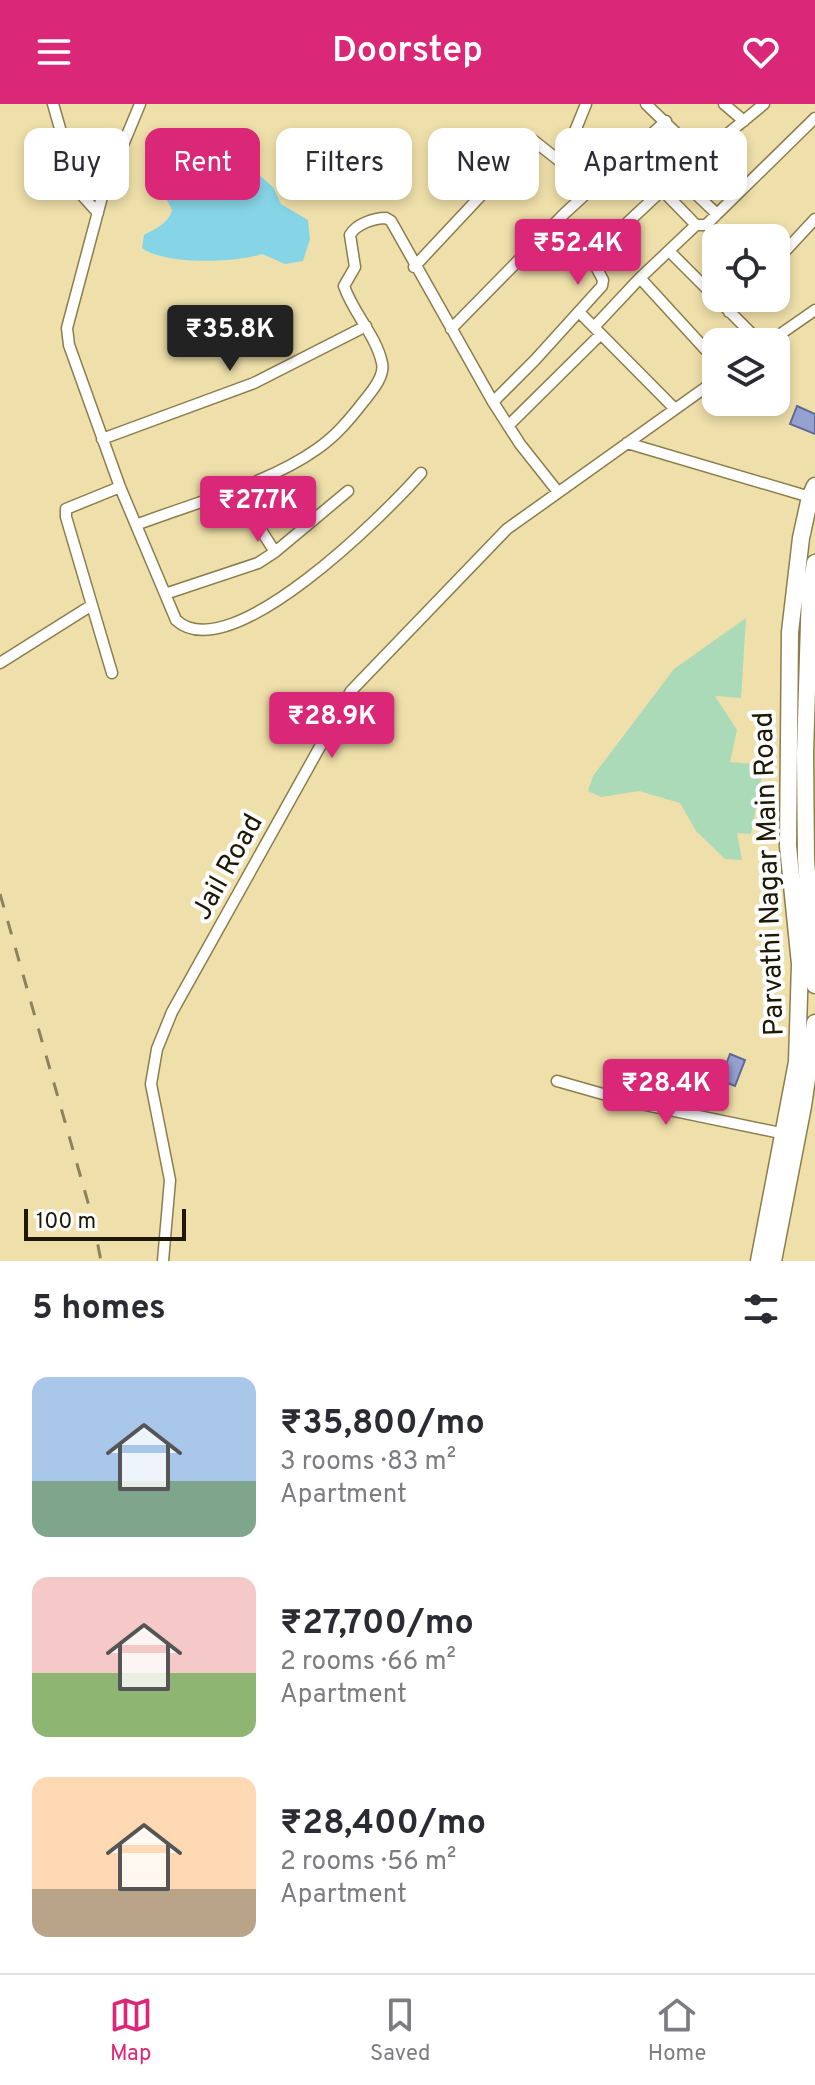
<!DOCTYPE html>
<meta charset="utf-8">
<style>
:root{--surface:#fff;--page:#f7f7f7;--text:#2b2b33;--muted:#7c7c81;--line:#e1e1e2;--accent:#db2777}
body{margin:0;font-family:Overpass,sans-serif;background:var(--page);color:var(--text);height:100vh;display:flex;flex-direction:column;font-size:30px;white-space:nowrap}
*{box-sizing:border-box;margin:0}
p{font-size:26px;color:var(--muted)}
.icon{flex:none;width:44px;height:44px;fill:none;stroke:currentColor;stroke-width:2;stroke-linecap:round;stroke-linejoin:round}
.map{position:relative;height:1157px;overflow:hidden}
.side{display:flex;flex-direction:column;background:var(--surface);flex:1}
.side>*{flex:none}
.top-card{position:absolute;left:24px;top:24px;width:768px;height:72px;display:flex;gap:16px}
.fabs{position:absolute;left:702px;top:120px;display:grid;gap:16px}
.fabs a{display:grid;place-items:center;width:88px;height:88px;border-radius:16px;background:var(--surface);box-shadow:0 4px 12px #0003;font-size:40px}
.scale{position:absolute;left:24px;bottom:20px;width:162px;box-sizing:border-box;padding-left:8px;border:4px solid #1e1804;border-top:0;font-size:22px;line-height:28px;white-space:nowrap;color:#1e1804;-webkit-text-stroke:6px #fff;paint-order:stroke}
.price{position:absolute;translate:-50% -68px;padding:0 18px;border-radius:8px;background:var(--accent);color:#fff;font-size:26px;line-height:52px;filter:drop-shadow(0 2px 4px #0008)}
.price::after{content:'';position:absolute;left:50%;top:48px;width:24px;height:18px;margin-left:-12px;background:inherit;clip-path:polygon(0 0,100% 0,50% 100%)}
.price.current{background:#222;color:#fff}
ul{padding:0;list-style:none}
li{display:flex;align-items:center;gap:24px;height:200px;padding:0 32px}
li span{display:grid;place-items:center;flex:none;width:224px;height:160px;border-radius:16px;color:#555}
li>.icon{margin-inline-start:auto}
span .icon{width:96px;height:96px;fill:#fffc;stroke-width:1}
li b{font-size:34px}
h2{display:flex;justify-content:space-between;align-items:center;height:96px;padding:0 32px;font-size:34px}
.chip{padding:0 28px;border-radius:16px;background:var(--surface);box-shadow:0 4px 12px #0003;font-size:28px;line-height:72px}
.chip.current{background:var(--accent);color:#fff}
header{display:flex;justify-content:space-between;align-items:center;height:104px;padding:0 32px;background:var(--accent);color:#fff;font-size:36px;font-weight:600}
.menu{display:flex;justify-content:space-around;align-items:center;height:112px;border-top:2px solid var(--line);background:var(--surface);font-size:22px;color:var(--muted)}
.menu a{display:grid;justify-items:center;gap:4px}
.menu .current{color:var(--accent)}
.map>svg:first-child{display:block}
</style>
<header><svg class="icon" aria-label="menu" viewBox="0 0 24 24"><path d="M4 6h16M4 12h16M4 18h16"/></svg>Doorstep<svg class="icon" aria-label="heart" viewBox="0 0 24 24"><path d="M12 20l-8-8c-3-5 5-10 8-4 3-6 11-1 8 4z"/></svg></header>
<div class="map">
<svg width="815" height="1157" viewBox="0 0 815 1157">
<rect width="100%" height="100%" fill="#efdfaa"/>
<path fill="#abdab8" d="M746,514L741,594L715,592L737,626L730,658L764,661L751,730L737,729L742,756L725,755L696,727L680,699L639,687L601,693L588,687L593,672L674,565Z"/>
<path fill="#86d5e6" d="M209,30L229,31L239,39L259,71L273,83L281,100L308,116L310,135L303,157L285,160L262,150C235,159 165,161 142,144L144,131C155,125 169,119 172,106L163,88L166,75L179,60L186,43Z"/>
<path fill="#95a2d1" stroke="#606a97" stroke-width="2" d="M797,302L815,310V330L790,320Z
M730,950L745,956L735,982L720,976Z"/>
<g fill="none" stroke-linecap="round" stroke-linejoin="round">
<defs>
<path id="street" d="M53,0L78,87L98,109
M140,0L103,89L67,224L69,241L120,383L176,516C230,566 386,409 421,369
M646,0L700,52
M724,0L744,17
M677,72L717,110L815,14
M662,86L696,121H706L717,110
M669,147L760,238
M776,157L815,115
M414,163L533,36L562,59L586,0
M640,174L696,121
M579,208L675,305
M729,208L742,194
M594,223L640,174L716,257
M451,225L565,109L666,17
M769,238L815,206
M508,322L601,230
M102,335L254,279L366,222
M627,339L810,393
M238,382L252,412L275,448
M558,388L520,340L493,298L535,256L602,182L603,176L594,159L597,147L686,64L764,0
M136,421C193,399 268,380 317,345C336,332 350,315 364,297C372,287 385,272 382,259C376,231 353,209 344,182L355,163L350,131C356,120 374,114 386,114L391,117L493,298
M165,490L258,459L275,448L348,387
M0,559L92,501
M112,569L66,413V405L120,383
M557,977L631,998L785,1030
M163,1157L170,1076L151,980L157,945L172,908L351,587L507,425L716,276"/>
<path id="primary" d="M815,459L810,487L805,650L806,755L815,881
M759,1157L797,958L800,860L788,742L790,528L801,434L810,393L815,382
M773,1157L803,1002L815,919"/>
</defs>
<use href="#street" stroke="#8c7d4b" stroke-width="13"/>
<use href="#primary" stroke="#8c7d4b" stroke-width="19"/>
<use href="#street" stroke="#fff" stroke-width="10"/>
<use href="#primary" stroke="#fff" stroke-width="16"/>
<path stroke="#8e825d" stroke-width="3" stroke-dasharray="14 14" stroke-linecap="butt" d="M0,790L93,1116L101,1157"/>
</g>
<g text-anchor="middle" stroke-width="8" stroke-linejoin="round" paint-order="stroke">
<g font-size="28" fill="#1e1804" stroke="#fff">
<text transform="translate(226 762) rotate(-61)" y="10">Jail Road</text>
<text transform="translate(767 770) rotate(-92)" y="10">Parvathi Nagar Main Road</text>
</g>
</g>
</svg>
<div class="fabs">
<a><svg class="icon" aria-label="locate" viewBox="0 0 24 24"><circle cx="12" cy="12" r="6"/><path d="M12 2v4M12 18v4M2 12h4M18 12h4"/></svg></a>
<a><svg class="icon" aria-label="layers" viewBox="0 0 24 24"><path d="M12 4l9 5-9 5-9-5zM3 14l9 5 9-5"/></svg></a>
</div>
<div class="scale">100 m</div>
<b class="price" style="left:578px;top:183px">₹52.4K</b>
<b class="price current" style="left:230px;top:269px">₹35.8K</b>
<b class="price" style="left:258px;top:440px">₹27.7K</b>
<b class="price" style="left:332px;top:656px">₹28.9K</b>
<b class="price" style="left:666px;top:1023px">₹28.4K</b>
<div class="top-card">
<a class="chip">Buy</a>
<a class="chip current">Rent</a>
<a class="chip">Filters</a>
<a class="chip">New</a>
<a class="chip">Apartment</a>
</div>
</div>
<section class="side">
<h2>5 homes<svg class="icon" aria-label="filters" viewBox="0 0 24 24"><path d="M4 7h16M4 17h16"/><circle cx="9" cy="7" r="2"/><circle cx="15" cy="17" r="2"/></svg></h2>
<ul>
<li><span style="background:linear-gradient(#a9c7e8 65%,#7fa58c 0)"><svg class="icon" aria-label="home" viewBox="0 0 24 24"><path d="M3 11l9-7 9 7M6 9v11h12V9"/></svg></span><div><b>₹35,800/mo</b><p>3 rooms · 83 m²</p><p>Apartment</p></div></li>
<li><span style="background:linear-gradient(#f6c9c9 60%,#8fb573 0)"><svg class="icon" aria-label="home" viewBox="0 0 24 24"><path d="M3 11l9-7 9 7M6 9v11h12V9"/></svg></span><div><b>₹27,700/mo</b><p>2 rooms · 66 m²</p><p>Apartment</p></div></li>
<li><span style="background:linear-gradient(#ffd9b3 70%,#b9a48a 0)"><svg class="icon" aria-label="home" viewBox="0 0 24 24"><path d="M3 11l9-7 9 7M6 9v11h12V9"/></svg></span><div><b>₹28,400/mo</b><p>2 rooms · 56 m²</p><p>Apartment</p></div></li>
</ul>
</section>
<nav class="menu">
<a class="current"><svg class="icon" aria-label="map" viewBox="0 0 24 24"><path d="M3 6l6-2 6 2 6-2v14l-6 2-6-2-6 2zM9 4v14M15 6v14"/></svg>Map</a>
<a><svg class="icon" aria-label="saved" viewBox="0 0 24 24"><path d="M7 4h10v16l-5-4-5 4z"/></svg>Saved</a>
<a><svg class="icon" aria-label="home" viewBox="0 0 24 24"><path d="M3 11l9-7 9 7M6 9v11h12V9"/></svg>Home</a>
</nav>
